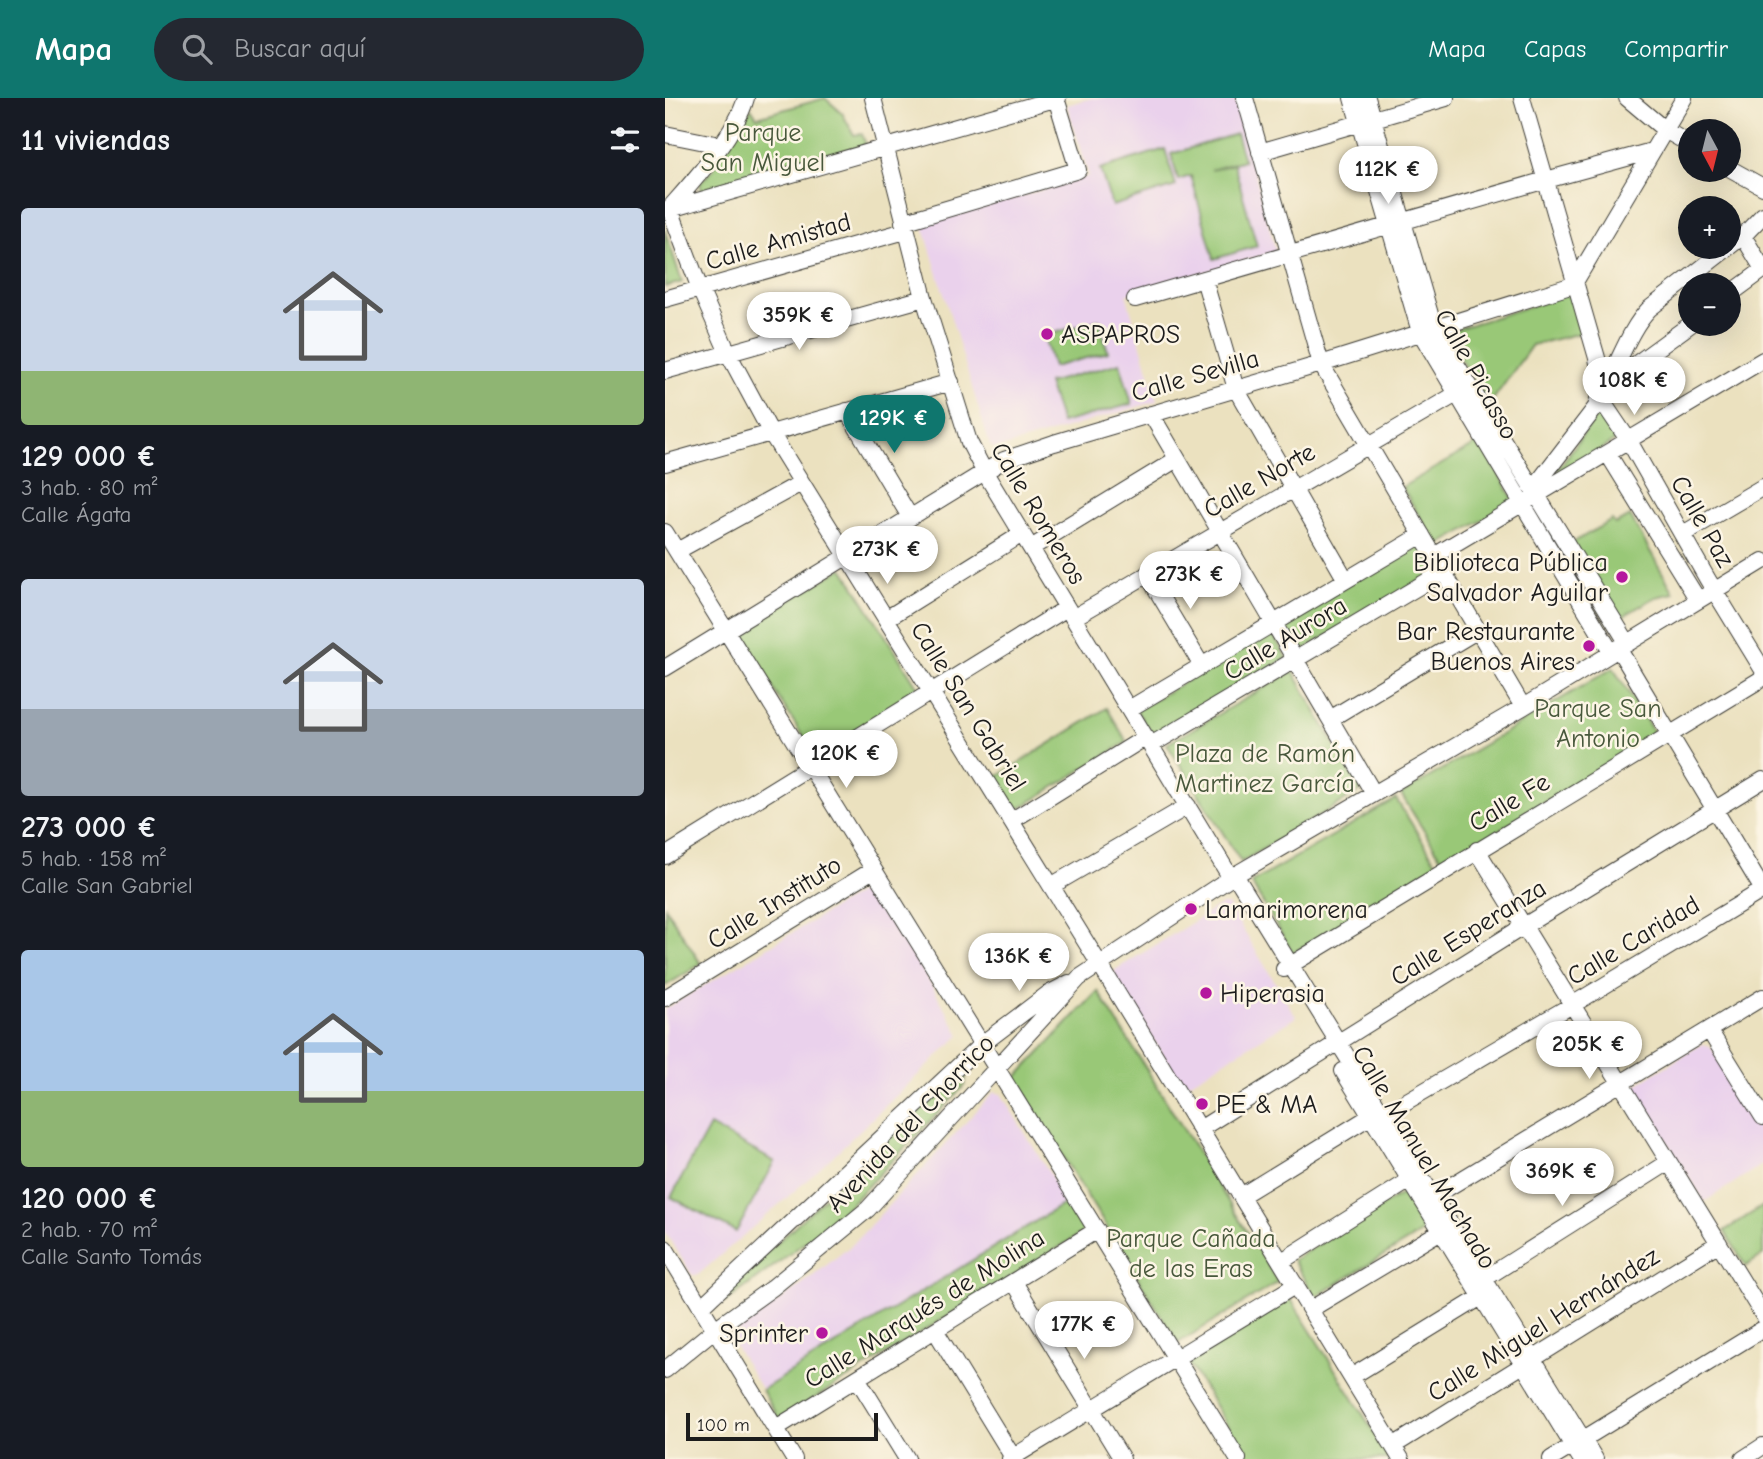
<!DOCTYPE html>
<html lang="es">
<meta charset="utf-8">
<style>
:root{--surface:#171b24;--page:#242831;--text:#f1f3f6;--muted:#9ea1a6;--accent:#0f766e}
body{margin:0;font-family:"Comic Neue",sans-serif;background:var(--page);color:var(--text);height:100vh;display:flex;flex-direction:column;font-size:26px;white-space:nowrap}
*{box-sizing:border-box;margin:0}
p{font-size:23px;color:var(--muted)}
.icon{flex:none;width:38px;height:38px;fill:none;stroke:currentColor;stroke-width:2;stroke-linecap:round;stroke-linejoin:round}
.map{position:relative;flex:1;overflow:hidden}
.sheet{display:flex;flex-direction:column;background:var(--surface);width:665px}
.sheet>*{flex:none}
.needle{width:46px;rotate:173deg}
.controls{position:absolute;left:1013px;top:21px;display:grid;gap:14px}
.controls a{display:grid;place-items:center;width:63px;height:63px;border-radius:50%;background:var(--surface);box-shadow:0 7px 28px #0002;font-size:35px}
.scale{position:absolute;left:21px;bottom:18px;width:192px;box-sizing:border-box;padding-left:7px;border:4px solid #1c1c1c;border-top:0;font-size:19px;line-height:24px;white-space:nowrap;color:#1c1c1c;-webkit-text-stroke:5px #fcf5e5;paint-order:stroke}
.price{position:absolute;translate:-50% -60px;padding:0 16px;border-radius:24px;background:#fff;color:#222;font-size:23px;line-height:46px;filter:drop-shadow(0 2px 4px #0008)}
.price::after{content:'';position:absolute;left:50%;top:42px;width:21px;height:16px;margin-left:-10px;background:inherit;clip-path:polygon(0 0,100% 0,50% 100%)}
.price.on{background:var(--accent);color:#fff}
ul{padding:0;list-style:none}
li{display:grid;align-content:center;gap:14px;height:371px;padding:0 21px}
li span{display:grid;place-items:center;height:217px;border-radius:7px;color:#555}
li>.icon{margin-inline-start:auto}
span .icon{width:126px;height:126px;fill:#fffc;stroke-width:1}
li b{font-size:30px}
h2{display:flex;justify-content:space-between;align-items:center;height:84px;padding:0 21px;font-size:30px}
header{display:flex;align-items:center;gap:42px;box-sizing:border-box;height:98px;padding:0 35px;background:var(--accent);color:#fff}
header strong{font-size:33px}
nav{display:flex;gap:38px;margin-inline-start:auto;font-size:24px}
.search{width:490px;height:63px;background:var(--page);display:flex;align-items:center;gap:18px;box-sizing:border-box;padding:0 24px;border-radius:38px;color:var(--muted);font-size:26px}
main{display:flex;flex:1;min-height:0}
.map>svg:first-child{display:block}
</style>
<header>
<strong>Mapa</strong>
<div class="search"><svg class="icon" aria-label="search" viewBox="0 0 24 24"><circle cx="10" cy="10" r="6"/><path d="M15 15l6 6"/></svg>Buscar aquí</div>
<nav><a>Mapa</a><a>Capas</a><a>Compartir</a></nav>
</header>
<main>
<section class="sheet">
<h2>11 viviendas<svg class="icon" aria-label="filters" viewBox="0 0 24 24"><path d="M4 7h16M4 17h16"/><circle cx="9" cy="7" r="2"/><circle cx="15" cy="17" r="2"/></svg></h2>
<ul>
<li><span style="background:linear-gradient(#c9d6e8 75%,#8fb573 0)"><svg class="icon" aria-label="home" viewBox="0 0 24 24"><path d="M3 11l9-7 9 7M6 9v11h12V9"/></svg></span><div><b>129 000 €</b><p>3 hab. · 80 m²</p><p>Calle Ágata</p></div></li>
<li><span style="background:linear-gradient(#c9d6e8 60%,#9aa5b1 0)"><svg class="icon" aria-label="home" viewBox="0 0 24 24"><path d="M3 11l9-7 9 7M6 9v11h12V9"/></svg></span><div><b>273 000 €</b><p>5 hab. · 158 m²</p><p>Calle San Gabriel</p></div></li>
<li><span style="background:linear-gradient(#a9c7e8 65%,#8fb573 0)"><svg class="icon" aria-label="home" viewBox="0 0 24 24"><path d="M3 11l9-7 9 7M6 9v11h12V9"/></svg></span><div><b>120 000 €</b><p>2 hab. · 70 m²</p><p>Calle Santo Tomás</p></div></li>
</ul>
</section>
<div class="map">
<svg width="1098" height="1361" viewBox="0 0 1098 1361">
<rect width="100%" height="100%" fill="#fcf5e5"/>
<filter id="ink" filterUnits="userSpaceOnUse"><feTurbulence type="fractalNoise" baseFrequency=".0143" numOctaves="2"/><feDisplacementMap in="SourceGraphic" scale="14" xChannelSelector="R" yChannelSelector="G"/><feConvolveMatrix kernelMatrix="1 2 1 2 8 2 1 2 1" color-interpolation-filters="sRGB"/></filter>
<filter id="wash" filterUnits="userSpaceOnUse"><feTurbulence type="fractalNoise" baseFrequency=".00686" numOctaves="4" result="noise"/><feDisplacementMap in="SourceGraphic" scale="28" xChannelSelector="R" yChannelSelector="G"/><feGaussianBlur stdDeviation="1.57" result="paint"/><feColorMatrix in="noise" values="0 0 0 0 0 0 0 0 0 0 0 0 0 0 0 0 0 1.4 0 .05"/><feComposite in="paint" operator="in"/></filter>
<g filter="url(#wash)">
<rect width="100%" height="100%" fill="#ebe1bf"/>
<path fill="#ead1ec" d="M427,0H570L611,154L461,196L492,303L332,351L325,348L258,127L424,78L402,7Z
M199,792L219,804L295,937L150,1075L33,1177H27L0,1134V911Z
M556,807H563L631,919L518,989L448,878L450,872Z
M1037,946L1045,948L1098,1031V1066L1039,1104L968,989Z
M329,994L336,996L402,1104L97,1292L64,1239L148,1178L187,1147Z"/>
<path fill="#99c877" stroke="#5a724a" stroke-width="2" d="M160,0L177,15L189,37L197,36L201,47L38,98L35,84L47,73L86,10L92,19Z
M571,36L579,62L546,72L569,66L592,148L549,161L526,78L513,82L506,56Z
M500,51L511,88L447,108L435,71Z
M0,132L17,184L0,189Z
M901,197L909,202L916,235L867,247L825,306L783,242L785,233Z
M434,222L443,254L388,269L379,238Z
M455,265L467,306L396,325L383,285Z
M934,314L952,341L898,376L892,373Z
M815,344L850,404L772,448L737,389Z
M965,418L1009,495L991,499L953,521L907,445L947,422L950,426Z
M753,445L770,474L632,556L615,526Z
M178,470L255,593L150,657L71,533Z
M606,534L622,560L489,640L471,612Z
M948,570L991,638L779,765L736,696Z
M628,573L696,693L576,764L502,646Z
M442,610L462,644L349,714L328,681Z
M731,701L772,766L628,855L586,785Z
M0,809L36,866L0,888Z
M433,893L613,1184L513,1245L350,981Z
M302,966L300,987L172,1120L61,1204H54L53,1200Z
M45,1028L110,1064L71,1134L6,1099Z
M740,1094L762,1131L650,1199L628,1162Z
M402,1104L419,1134L114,1322L97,1292Z
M1098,1108V1157L1081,1168L1059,1133Z
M625,1200L726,1361H583L523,1264Z"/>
</g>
<g filter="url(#ink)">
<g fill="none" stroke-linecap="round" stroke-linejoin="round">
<defs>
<path id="minor" d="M208,0L259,200L304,344L319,373L566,780
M393,0L5,111L35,191L63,255L106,335L435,867L736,1361
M580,0L656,266L858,609
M687,0L755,234L946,554
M702,0L769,230L962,544
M857,0L932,260L937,286L931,309L868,391
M962,0L1000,32L1026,47
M0,36L55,47
M595,54L781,0
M1064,70L1098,89
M3,112C29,82 70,38 81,0
M238,124L413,72L391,0
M1078,138L1098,171
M539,181L571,291L681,482
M1064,197L1098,172
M0,201L240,133
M470,201L881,82L987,53
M0,273L259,200
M946,280L967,269L1026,226
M936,294C954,268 962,234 984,211L1078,138L1098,117
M935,300L964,343L1043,482L1098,572
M182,313L245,419
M486,316L709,696
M943,356L1033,502
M0,365L286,284
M0,434L573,1361
M1018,436L1098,389
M366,450L512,361
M12,453L136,385
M769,458L1098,262
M482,476L537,568
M408,520L800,291
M221,521L357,436
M0,570L339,362L389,345L656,266L905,188L910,184L1019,0
M464,611L757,437
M665,621L813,532
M486,647L778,474
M346,723L481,639
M812,752L1098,1217
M0,758L402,510
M570,777L930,1361
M386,788L523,708
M619,871L1098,580
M0,900L208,772
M1044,932L1098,1019
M678,973L916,1361
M535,1031L859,828L1098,682
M576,1098L706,1018L718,1017L907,907L1098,792L953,550
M761,1103L1098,899
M0,1150L129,1361
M617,1163L745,1082
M349,1184L457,1361
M811,1186L1004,1064
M36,1209L317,946L383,896L404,885
M646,1211L776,1133
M270,1232L349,1361
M0,1272L50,1231L107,1190L203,1111L414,880L570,777L858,609L1098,463
M686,1279L816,1199
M192,1280L242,1361
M111,1330L432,1132
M728,1348L1054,1145
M345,1361L631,1187
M886,1361L1098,1231
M1078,1361L1098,1348"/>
</defs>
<use href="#minor" stroke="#3b3a34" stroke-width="18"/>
<use href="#minor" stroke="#fff" stroke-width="16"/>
</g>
</g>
<g fill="#b5179e" stroke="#fcf5e5" stroke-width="2.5">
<circle cx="382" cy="236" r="7"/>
<circle cx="957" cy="479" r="7"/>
<circle cx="924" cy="548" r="7"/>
<circle cx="526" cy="811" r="7"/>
<circle cx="541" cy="895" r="7"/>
<circle cx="537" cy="1006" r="7"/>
<circle cx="157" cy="1235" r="7"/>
</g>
<g text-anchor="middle" stroke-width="5" stroke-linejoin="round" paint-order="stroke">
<g font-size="26" fill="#48583c" stroke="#fcf5e5">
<text x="98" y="43">Parque<tspan x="98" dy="30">San Miguel</tspan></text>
<text x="933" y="619">Parque San<tspan x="933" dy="30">Antonio</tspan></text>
<text x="600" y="664">Plaza de Ramón<tspan x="600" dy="30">Martinez García</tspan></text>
<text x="526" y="1149">Parque Cañada<tspan x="526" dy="30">de las Eras</tspan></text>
</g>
<g font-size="26" fill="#1c1c1c" stroke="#fcf5e5">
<text transform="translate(113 143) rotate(-16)" y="9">Calle Amistad</text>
<text transform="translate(812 276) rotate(61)" y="9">Calle Picasso</text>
<text transform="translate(530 277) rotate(-16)" y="9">Calle Sevilla</text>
<text transform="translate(594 382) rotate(-30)" y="9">Calle Norte</text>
<text transform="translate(374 415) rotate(59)" y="9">Calle Romeros</text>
<text transform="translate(1038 423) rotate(60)" y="9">Calle Paz</text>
<text transform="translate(620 540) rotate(-31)" y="9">Calle Aurora</text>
<text transform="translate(304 608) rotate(58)" y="9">Calle San Gabriel</text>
<text transform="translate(844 704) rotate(-31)" y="9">Calle Fe</text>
<text transform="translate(109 804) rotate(-32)" y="9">Calle Instituto</text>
<text transform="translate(803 834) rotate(-32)" y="9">Calle Esperanza</text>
<text transform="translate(968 842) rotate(-31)" y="9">Calle Caridad</text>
<text transform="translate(245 1025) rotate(-47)" y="9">Avenida del Chorrico</text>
<text transform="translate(760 1059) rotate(59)" y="9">Calle Manuel Machado</text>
<text transform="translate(259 1210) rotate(-32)" y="9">Calle Marqués de Molina</text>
<text transform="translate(878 1226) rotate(-32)" y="9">Calle Miguel Hernández</text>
</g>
<g font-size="26" fill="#1c1c1c" stroke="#fcf5e5" text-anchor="start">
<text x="396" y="245">ASPAPROS</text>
<text x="943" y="473" text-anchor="end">Biblioteca Pública<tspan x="943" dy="30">Salvador Aguilar</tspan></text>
<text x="910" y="542" text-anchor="end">Bar Restaurante<tspan x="910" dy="30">Buenos Aires</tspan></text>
<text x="540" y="820">Lamarimorena</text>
<text x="555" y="904">Hiperasia</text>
<text x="551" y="1015">PE &amp; MA</text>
<text x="143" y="1244" text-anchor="end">Sprinter</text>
</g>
</g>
</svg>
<div class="controls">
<a><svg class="needle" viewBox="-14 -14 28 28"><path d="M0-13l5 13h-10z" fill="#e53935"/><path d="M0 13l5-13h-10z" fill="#9ea1a6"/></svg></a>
<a>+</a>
<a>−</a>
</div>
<div class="scale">100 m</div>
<b class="price" style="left:723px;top:108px">112K €</b>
<b class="price" style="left:134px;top:254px">359K €</b>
<b class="price" style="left:969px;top:319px">108K €</b>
<b class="price on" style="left:229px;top:357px">129K €</b>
<b class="price" style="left:222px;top:488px">273K €</b>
<b class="price" style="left:525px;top:513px">273K €</b>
<b class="price" style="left:181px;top:692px">120K €</b>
<b class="price" style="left:354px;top:895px">136K €</b>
<b class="price" style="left:924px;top:983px">205K €</b>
<b class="price" style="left:897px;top:1110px">369K €</b>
<b class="price" style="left:419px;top:1263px">177K €</b>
</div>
</main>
